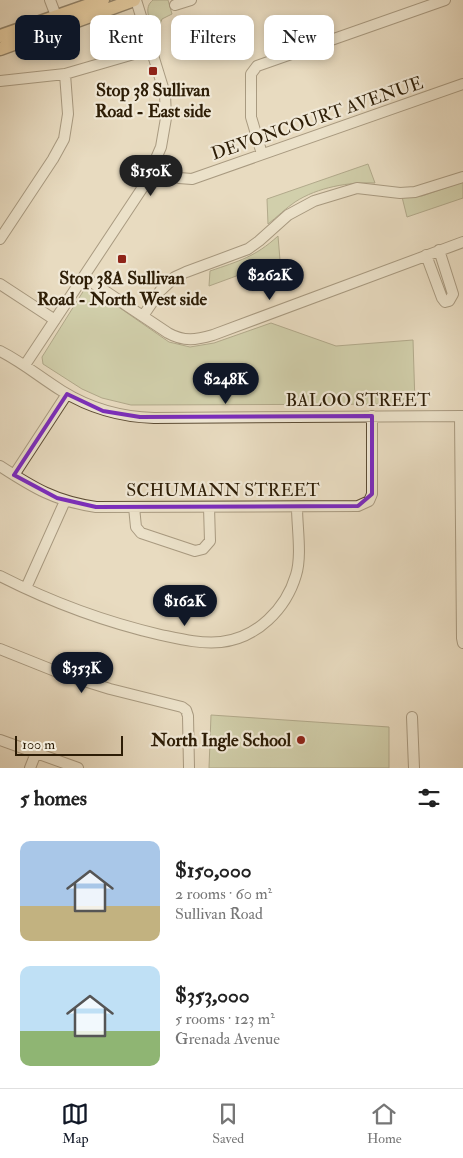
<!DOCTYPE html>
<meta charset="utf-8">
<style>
:root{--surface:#fff;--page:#f2f2f2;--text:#222;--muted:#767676;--line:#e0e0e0;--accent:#111827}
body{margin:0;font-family:"IM FELL Double Pica",serif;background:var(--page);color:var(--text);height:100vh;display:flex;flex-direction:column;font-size:19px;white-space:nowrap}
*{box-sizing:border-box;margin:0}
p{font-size:16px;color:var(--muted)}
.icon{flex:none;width:28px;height:28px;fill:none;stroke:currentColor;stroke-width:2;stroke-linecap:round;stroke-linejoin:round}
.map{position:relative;height:768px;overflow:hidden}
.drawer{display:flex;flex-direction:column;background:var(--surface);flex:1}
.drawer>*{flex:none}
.hud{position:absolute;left:15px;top:15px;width:434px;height:45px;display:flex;gap:10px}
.scale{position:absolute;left:15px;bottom:12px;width:108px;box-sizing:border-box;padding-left:5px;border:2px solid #2d1d06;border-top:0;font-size:14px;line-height:18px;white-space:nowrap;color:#2d1d06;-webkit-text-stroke:4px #f0e8d6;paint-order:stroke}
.price{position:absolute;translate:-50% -42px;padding:0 11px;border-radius:18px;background:var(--accent);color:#fff;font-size:16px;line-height:32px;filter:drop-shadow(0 1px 2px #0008)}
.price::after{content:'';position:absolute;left:50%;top:30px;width:15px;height:11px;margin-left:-8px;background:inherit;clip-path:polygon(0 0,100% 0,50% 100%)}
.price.selected{background:#222;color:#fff}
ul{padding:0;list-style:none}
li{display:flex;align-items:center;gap:15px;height:125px;padding:0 20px}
li span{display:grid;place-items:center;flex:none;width:140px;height:100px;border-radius:10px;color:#555}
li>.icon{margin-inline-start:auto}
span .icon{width:60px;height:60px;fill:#fffc;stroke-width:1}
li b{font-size:21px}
h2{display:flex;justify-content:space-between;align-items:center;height:60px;padding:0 20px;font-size:21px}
.chip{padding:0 18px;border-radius:10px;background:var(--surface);box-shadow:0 2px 8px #0003;font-size:18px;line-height:45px}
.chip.selected{background:var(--accent);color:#fff}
.menu{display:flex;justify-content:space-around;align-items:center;height:70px;border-top:1px solid var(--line);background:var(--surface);font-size:14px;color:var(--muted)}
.menu a{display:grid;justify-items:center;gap:2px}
.menu .selected{color:var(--accent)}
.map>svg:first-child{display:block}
</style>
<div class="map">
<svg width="463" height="768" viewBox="0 0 463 768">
<rect width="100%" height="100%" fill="#e8dbc0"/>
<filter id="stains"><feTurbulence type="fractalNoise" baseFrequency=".004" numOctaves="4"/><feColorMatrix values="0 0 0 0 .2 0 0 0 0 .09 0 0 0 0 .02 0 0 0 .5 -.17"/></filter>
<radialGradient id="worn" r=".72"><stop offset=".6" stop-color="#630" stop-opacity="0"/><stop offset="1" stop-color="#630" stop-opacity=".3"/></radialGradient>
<path fill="#b5c092" stroke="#716e4c" d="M153,0H168L172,14L162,19L158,29L153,30C150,19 143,8 153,0Z
M368,164L375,183C349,182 318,187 295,202C286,208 277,217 268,224L267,199Z
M463,182V198L407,217L402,197L422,196Z
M278,236L280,260L209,286L210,271C239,261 255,257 278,236Z
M84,290H94L169,342L190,347L214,343L271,323L336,346L413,340L415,404L131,405L102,398L82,389L43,364L42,357Z
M211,715L389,727V768H209Z"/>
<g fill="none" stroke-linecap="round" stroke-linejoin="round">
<defs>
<path id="minor" d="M50,0L58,21
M175,5L191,0
M0,81L65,74L151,49
M262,154L251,117V74L257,66L445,0
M155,165L179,178L192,179L463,84
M0,239L53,159L64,139L68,114L65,74
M426,255L442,298L445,302L449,301L453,294L439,250
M84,277L168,333C184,342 196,340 213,335L463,242
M0,284L55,320
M143,316L160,291L175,277L186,272L248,249L259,241L288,215L314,201L357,188L400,193L415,192L463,177
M0,351C22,362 41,378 62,391C91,409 121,417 154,418L463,416
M25,365L145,184L161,147L166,118L165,94L136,0
M460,416L462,638L463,643
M0,466C34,488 55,501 96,507L358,506L369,501L372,494V416
M14,475L67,394
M134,507L136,527L141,533L195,551L203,549L210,541L209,507
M0,576C51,602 105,622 161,635C180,639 200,644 221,642C257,638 286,609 296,575C302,556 297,527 297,507
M26,588L65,501
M0,649L65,675L110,689L182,707L186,710L188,716L189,768
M412,717L414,768
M0,740L78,768
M30,768L36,753"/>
<path id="major" d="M0,36L103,0
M0,49L134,0"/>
</defs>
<use href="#minor" stroke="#5c4c34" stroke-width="12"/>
<use href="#major" stroke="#2d1d06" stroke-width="15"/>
<use href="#minor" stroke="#f0e8d6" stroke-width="10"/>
<use href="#major" stroke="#e4be80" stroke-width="12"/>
</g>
<path d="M0 0H463V768H0ZM67,394L103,411L140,417L372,416V494L358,506L96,507L57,498L14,475Z" fill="#e8dbc0" fill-opacity=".55" fill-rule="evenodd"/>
<path fill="none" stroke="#7b2cbf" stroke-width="4" stroke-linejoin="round" d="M67,394L103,411L140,417L372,416V494L358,506L96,507L57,498L14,475Z"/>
<g fill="#8f2418" stroke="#f0e8d6" stroke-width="2">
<rect x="148" y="66" width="10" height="10" rx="2.5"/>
<rect x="117" y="254" width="10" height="10" rx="2.5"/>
<circle cx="301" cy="740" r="5"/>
</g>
<g text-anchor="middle" stroke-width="4.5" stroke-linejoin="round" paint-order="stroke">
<g font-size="18" font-weight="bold" fill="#2d1d06" stroke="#f0e8d6">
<text x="153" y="96">Stop 38 Sullivan<tspan x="153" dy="21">Road - East side</tspan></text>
<text x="122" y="284">Stop 38A Sullivan<tspan x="122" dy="21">Road - North West side</tspan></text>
<text x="291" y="746" text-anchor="end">North Ingle School</text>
</g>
<g font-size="18" fill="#2d1d06" stroke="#f0e8d6">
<text transform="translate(317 118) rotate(-19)" y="6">DEVONCOURT AVENUE</text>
<text x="358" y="406">BALOO STREET</text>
<text x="223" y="496">SCHUMANN STREET</text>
</g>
</g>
<rect width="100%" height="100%" filter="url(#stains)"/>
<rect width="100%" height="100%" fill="url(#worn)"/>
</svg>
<div class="scale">100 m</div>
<b class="price selected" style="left:151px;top:197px">$150K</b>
<b class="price" style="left:270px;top:301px">$262K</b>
<b class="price" style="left:226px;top:405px">$248K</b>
<b class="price" style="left:185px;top:627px">$162K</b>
<b class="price" style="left:82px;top:694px">$353K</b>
<div class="hud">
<a class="chip selected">Buy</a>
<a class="chip">Rent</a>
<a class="chip">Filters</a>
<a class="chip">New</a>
</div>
</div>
<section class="drawer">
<h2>5 homes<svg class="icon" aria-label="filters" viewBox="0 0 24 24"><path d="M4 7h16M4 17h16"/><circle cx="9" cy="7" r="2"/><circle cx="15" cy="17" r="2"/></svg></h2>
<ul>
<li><span style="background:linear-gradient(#a9c7e8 65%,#c2b280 0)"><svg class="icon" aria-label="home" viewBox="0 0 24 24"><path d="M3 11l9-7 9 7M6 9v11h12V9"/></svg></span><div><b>$150,000</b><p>2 rooms · 60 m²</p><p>Sullivan Road</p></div></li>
<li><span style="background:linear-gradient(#bfe0f5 65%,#8fb573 0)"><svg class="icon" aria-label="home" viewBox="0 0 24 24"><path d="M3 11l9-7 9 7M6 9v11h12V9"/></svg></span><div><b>$353,000</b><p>5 rooms · 123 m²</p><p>Grenada Avenue</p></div></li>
</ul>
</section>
<nav class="menu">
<a class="selected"><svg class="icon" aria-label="map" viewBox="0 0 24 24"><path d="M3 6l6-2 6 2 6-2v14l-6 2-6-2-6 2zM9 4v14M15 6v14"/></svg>Map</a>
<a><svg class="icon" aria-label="saved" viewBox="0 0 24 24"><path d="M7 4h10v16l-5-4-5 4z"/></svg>Saved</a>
<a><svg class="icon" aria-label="home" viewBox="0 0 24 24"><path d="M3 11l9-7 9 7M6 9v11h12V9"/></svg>Home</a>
</nav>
